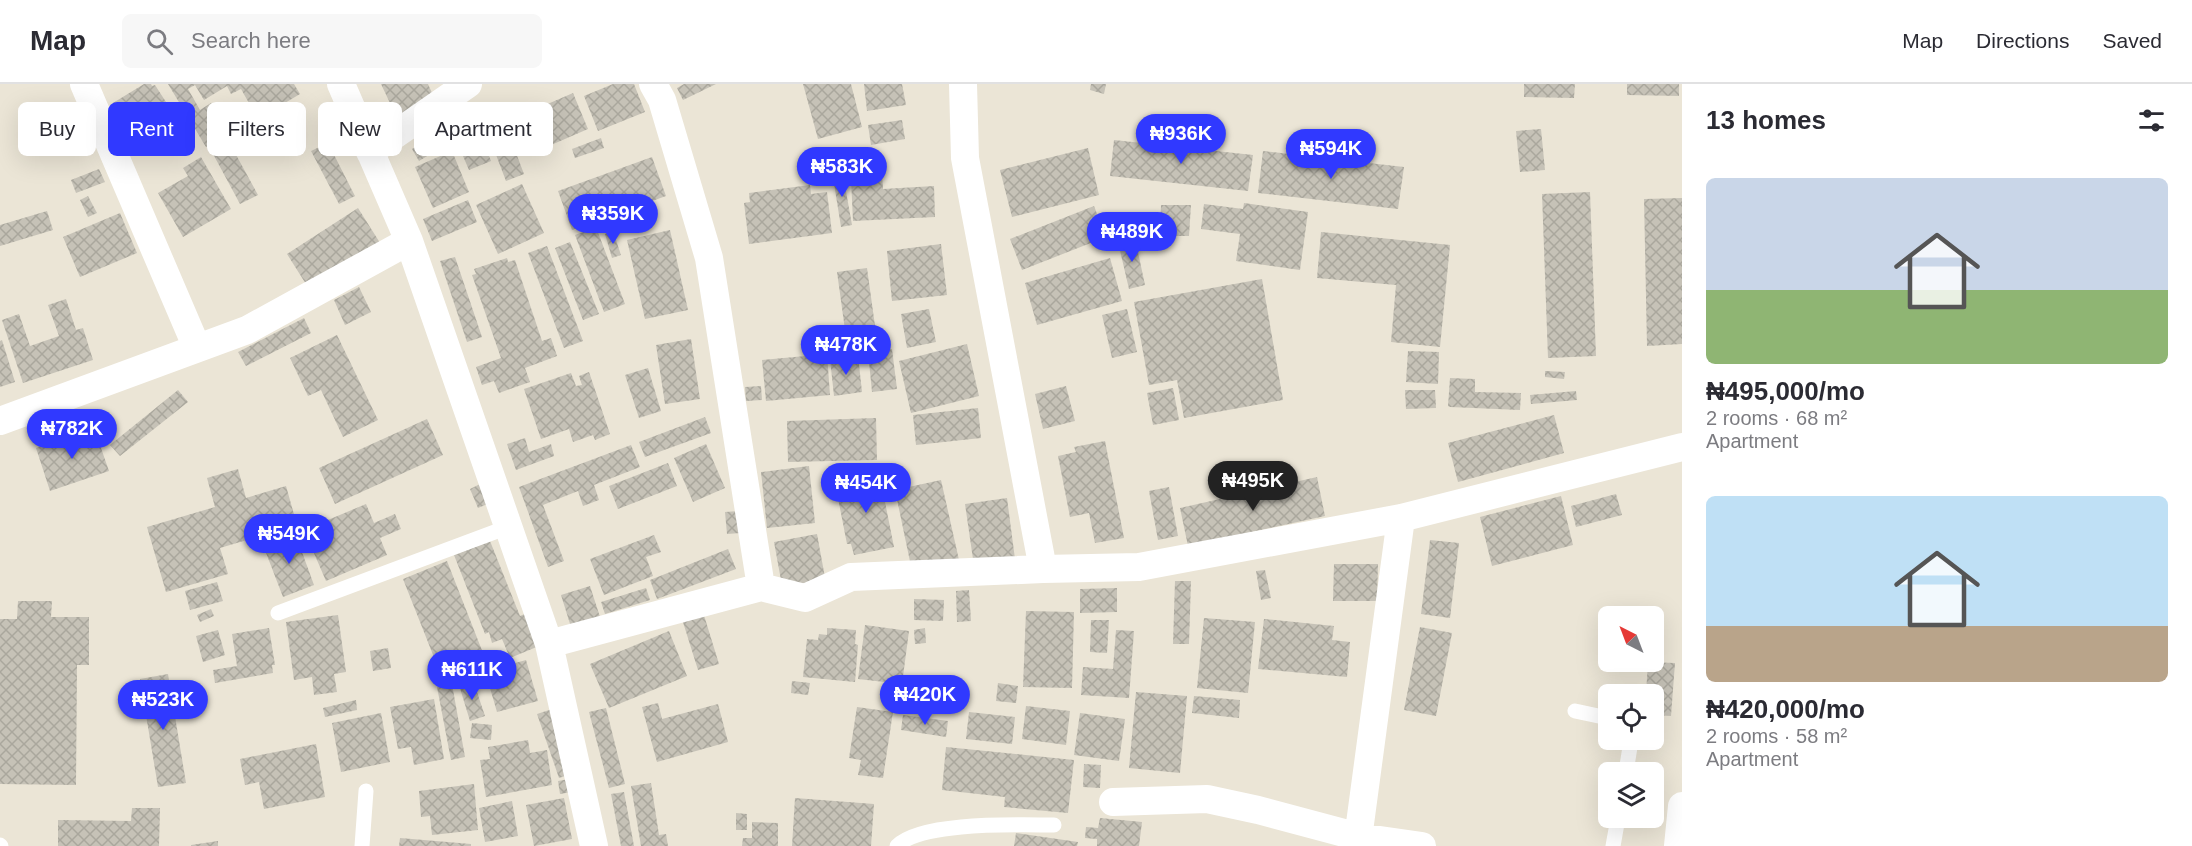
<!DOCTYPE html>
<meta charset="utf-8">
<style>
:root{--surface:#fff;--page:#f7f7f7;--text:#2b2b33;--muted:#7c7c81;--line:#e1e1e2;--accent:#3039ff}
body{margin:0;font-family:Arial,sans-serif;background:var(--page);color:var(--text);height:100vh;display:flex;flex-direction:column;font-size:22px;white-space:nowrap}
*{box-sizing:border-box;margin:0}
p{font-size:20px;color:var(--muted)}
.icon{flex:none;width:33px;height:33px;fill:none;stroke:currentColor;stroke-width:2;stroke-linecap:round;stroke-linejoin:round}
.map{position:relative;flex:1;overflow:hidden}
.drawer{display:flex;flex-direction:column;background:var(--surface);width:510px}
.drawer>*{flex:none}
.guide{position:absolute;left:18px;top:18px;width:570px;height:54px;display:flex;gap:12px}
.needle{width:39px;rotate:318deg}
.fabs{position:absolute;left:1598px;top:522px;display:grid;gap:12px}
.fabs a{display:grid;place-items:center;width:66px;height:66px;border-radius:9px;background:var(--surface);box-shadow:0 6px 24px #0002;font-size:30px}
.price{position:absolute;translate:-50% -51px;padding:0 14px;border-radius:21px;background:var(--accent);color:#fff;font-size:20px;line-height:39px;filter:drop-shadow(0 2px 3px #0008)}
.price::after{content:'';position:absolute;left:50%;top:36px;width:18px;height:14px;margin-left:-9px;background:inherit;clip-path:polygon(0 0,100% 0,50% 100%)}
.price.current{background:#222;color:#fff}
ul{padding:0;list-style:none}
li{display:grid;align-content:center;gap:12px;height:318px;padding:0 24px}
li span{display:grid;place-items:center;height:186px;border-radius:9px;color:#555}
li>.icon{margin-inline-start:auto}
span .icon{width:108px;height:108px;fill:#fffc;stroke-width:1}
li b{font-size:26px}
h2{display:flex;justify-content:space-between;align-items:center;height:72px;padding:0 24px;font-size:26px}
.tag{padding:0 21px;border-radius:9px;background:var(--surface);box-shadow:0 6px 24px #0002;font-size:21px;line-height:54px}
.tag.current{background:var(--accent);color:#fff}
header{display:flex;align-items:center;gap:36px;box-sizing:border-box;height:84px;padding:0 30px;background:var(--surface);border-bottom:2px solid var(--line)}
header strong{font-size:28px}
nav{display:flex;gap:33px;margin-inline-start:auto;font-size:21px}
.search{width:420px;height:54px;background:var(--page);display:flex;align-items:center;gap:15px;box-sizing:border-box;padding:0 21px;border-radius:9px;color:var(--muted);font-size:22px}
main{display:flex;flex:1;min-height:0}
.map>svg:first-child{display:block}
</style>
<header>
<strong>Map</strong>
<div class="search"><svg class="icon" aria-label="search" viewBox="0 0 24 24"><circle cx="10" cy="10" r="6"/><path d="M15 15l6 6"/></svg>Search here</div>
<nav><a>Map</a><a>Directions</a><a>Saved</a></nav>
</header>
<main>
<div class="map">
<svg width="1682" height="762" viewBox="0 0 1682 762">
<defs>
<pattern id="building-cross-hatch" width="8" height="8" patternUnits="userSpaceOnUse" patternTransform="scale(1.5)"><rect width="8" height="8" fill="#c6c2b7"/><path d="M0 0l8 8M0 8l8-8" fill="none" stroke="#aaa79d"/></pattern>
</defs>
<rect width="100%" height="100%" fill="#ebe5d6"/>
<path fill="url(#building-cross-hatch)" d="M144,0H151L152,2L155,1L186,49L164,63L142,28L126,39L113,19Z
M168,0H294L300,10L258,35L241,5L231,10L227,2L204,16L195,1L188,5L200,26L211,19L216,28L230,19L242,40L206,63Z
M381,0H428L436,18L398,36Z
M613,0H634L645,28L598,47L584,12Z
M684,0H716L683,16L677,4Z
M803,0H851L862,43L818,55Z
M864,0H902L906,21L867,27Z
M1091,0H1106L1104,10L1090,6Z
M1524,0H1575L1574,14L1524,13Z
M1627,0H1679V12L1627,11Z
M573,9L588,45L528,71L513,35Z
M902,36L905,55L871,61L868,41Z
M1541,45L1545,86L1520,88L1516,47Z
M440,48L447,60L419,77L412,65Z
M508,48L524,90L506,97L490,55Z
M601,54L604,64L575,74L572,65Z
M483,56L491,77L469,86L460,65Z
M1114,56L1253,71L1248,107L1110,92Z
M229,58L258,111L240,120L212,68Z
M328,59L355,112L339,120L311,67Z
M1088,64L1099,111L1012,133L1000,86Z
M452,67L469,108L433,124L415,83Z
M1263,67L1404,83L1398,125L1258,109Z
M201,73L231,125L183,153L158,109L188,92L183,84Z
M652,73L666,112L572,146L558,107Z
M881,73L883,105L934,102L935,133L853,137L850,75Z
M99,85L105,98L76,109L71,96Z
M842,85L852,141L841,143L832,87Z
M522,100L544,149L498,170L476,121Z
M810,101L811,110L827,108L832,149L749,160L744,119L750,118L749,109Z
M1590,108L1596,272L1548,274L1542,110Z
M88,112L97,129L88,133L80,116Z
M1682,114V260L1647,262L1644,115Z
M468,116L477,138L432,157L423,135Z
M1244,119L1308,128L1300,186L1236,177L1240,150L1201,145L1204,120L1243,125Z
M1161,121H1191L1189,152H1160Z
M1094,122L1106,153L1022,186L1010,155Z
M358,124L382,162L311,208L287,170Z
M47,127L53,146L0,162V141Z
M120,129L137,169L80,193L63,153Z
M596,143L625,220L604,228L575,151Z
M670,146L688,226L645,235L627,156Z
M613,147L621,171L612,174L605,150Z
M1321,148L1450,161L1440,263L1391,258L1396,201L1317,194Z
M1135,154L1145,201L1129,205L1118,158Z
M570,158L599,230L583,236L555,164Z
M941,160L947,211L892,217L887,167Z
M547,162L583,257L564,264L528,169Z
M455,173L482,253L467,258L440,177Z
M507,174L508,178L515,176L542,257L551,254L557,272L525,284L530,298L499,309L494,297L482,301L476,283L501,274L472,191L476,190L474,185Z
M1110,174L1122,217L1037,241L1025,199Z
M867,184L876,249L846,253L837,188Z
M1262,195L1283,316L1184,334L1177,296L1149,301L1134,218Z
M359,203L371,228L345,241L334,216Z
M66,215L76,246L83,244L93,276L23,299L2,236L19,230L30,262L59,252L48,221Z
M929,225L936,258L907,264L901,230Z
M1127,225L1137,268L1112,274L1102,231Z
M304,234L311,249L246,282L238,268Z
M337,251L378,336L343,353L321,306L308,312L290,274Z
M691,255L700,315L665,320L656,261Z
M2,256L15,298L0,303V257Z
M967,260L979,312L911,329L899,277Z
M892,265L897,305L872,308L868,268Z
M1408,267L1439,268L1438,300L1406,298Z
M827,270L830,311L766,317L762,276Z
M858,271L862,308L834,312L830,275Z
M648,284L661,327L639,334L625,291Z
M1545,287L1565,288L1564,295L1545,293Z
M589,288L610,350L595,356L593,351L573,358L569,345L541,355L524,305L571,289L576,302L582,301L579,292Z
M1450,294L1475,295V308L1521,309L1520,326L1450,323L1448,322Z
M761,302L762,316L746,317L745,303Z
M1066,302L1075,337L1043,345L1035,310Z
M1173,304L1179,336L1153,341L1147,309Z
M178,306L188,318L120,372L110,361Z
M1405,306H1435L1436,324L1406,325Z
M1576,307L1577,316L1531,320L1530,311Z
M978,324L981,354L916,361L913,331Z
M59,329L64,348L34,356L29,337Z
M1554,331L1564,369L1458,398L1448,359Z
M705,333L711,349L645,373L639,358Z
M876,334L877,376L788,378L787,337Z
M427,335L443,371L335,420L319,384Z
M94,344L109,387L50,407L36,364Z
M525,354L529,368L551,360L554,372L516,386L507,360Z
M1105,357L1124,454L1095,459L1089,429L1070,433L1058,372L1076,368L1074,363Z
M706,360L725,404L693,418L674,374Z
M631,361L640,383L594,401L599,416L583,422L578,407L543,421L564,477L548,483L519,403Z
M668,379L677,402L618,425L609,402Z
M809,382L815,439L767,444L761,388Z
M878,383L894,463L854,471L851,460H847L837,409L859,406L856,387Z
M238,385L246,414L286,402L297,441L220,464L228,490L166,508L147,443L215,423L207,394Z
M851,385L855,402L835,406L832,389Z
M1317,393L1325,432L1188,462L1180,424Z
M941,396L959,476L912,487L895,406Z
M482,399L490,419L478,424L470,405Z
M1169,403L1178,452L1158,456L1149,407Z
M1616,410L1622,431L1576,443L1571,422Z
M1561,412L1573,461L1492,482L1480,433Z
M1007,414L1015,475L974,482L965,420Z
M366,420L374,439L395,430L401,445L380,454L387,471L326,497L304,446Z
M739,427L741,449L727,450L725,428Z
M295,449L314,501L283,513L263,461Z
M817,450L826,499L783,507L774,458Z
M654,451L661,468L646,473L653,492L604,511L590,475Z
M1430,456L1459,459L1450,534L1421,530Z
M490,457L520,532L529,528L539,562L510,574L502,555L492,559L489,548L485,550L454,471Z
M728,465L736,485L657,515L650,496Z
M447,477L483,569L439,586L403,495Z
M1334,480H1378L1377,517H1333Z
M1265,486L1271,514L1261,516L1256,487Z
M1175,497H1191L1189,560H1173Z
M217,498L223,517L190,526L185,507Z
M590,502L600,533L571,543L561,511Z
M646,504L650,516L605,530L601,518Z
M1117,504V528L1080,529V505Z
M969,506L971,537L957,538L956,507Z
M914,515L944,516L943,537L914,536Z
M18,517H52L51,533H89V581H77L76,701L0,700V535H17Z
M211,525L214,532L200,538L197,531Z
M1026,527L1074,528L1072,604L1023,603Z
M703,528L719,580L698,586L682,535Z
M338,531L346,588L334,590L337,608L314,611L312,593L294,596L286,538Z
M1204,534L1255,538L1248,609L1197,604Z
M1264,535L1334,542L1332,556L1350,558L1347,593L1258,585Z
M1091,536H1109L1107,569L1090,568Z
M865,541L909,547L902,600L858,595Z
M1420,543L1452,549L1436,632L1404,626Z
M269,544L275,581H272L273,589L215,599L213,586L237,582L232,550Z
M827,544L856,546L855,560L858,561L855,598L803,593L807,555L818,556L819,550L827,551Z
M925,544L926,559L915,560L914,546Z
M218,546L225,571L203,578L196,552Z
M1116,546L1134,547L1129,614L1081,611L1083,583L1113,585Z
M669,547L687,592L609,624L590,580Z
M388,564L391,584L373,587L370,567Z
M526,576L538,617L497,628L487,594L509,588L508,581Z
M1648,578L1675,579L1671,632L1653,631V610H1646Z
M168,590L186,699L158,703L140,595Z
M473,596L485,632L470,637L459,601Z
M792,597L810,599L808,611L791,609Z
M998,599L1018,602L1016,619L996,617Z
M452,600L465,673L451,676L437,603Z
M1136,608L1187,612L1180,689L1129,684Z
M1194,612L1240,616L1239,634L1192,629Z
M930,613L942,615L941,628L928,626Z
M434,615L444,675L414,681L411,663L398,665L390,623Z
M356,616L357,626L325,633L323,624Z
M658,619L662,635L718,620L728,658L657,678L642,623Z
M1026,622L1070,627L1066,661L1022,655Z
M857,623L893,628L883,694L858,691L861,676L849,674Z
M606,624L625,700L609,704L589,628Z
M552,625L574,689L559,694L537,630Z
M969,628L1015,633L1012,660L966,655Z
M381,629L390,678L341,688L332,639Z
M1080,629L1125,635L1119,677L1074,671Z
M903,631L948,637L946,653L901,646Z
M472,639L492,641L491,656L470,654Z
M528,656L530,669L547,666L552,701L486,713L480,676L490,675L488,663Z
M316,660L325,713L264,725L259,698L245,701L240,675Z
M946,663L1074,676L1068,729L1004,723L1005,713L942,706Z
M1084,680L1101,681L1100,704L1083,703Z
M569,695L571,708L560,710L558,697Z
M651,699L659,751L666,750L668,762H641L631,702Z
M474,700L478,746L432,751L430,732L421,733L419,707Z
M624,708L634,762H621L611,710Z
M564,714L572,755L534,762L526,721Z
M795,714L874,720L871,762H792Z
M512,717L518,752L485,758L479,724Z
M132,724H160L159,762H58V736L131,737Z
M736,729L747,730V746H736Z
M1100,734L1142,738L1139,762H1097V755L1085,754L1086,743L1098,744Z
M752,738L778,739V762H742L743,754H752Z
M1016,749L1078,758L1077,762H1014Z
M400,754L471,760V762H399Z
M218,757V762H191V761Z"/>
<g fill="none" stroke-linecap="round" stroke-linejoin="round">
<path stroke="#fff" stroke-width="15" d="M278,529L508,443
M1575,627L1608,634
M1625,656L1630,663L1626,688
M0,761L1,762
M362,762L366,707
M897,762C922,737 1018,741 1054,741
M1613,762L1618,734"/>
<path stroke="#fff" stroke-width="28" d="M84,0L197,264
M341,0L409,157L549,560L594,762
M653,0L662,16L709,174L761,503
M963,0L965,74L1043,485
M370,68L468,0
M0,337L247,246L409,157
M549,560L761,503L805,514L851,493L1043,485L1139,483L1401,434L1682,363
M1113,718L1207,715L1258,726L1359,753L1422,762
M1357,762L1401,434
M1678,762L1682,722"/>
</g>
</svg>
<div class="fabs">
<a><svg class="needle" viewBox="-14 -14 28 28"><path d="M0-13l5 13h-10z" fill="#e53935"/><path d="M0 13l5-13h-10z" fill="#7c7c81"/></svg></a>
<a><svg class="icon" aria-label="locate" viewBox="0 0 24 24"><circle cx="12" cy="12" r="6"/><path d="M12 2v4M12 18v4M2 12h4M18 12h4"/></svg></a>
<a><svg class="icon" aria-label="layers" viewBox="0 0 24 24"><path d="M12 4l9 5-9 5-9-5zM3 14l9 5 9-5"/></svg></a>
</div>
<b class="price" style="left:1181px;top:81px">₦936K</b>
<b class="price" style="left:1331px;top:96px">₦594K</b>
<b class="price" style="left:842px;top:114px">₦583K</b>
<b class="price" style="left:613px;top:161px">₦359K</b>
<b class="price" style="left:1132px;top:179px">₦489K</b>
<b class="price" style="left:846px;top:292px">₦478K</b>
<b class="price" style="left:72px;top:376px">₦782K</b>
<b class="price current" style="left:1253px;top:428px">₦495K</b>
<b class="price" style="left:866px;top:430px">₦454K</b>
<b class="price" style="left:289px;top:481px">₦549K</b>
<b class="price" style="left:472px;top:617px">₦611K</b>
<b class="price" style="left:925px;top:642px">₦420K</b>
<b class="price" style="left:163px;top:647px">₦523K</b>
<div class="guide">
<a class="tag">Buy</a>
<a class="tag current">Rent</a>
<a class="tag">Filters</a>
<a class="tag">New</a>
<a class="tag">Apartment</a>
</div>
</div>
<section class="drawer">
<h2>13 homes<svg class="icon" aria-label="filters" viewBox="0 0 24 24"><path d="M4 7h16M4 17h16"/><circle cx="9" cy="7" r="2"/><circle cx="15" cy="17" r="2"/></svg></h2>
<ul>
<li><span style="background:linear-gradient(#c9d6e8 60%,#8fb573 0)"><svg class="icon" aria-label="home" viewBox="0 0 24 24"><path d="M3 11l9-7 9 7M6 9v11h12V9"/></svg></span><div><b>₦495,000/mo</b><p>2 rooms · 68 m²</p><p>Apartment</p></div></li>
<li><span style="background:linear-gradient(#bfe0f5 70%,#b9a48a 0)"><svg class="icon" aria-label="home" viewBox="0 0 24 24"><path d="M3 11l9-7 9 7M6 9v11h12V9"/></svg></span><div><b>₦420,000/mo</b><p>2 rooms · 58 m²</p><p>Apartment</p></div></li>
</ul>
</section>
</main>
